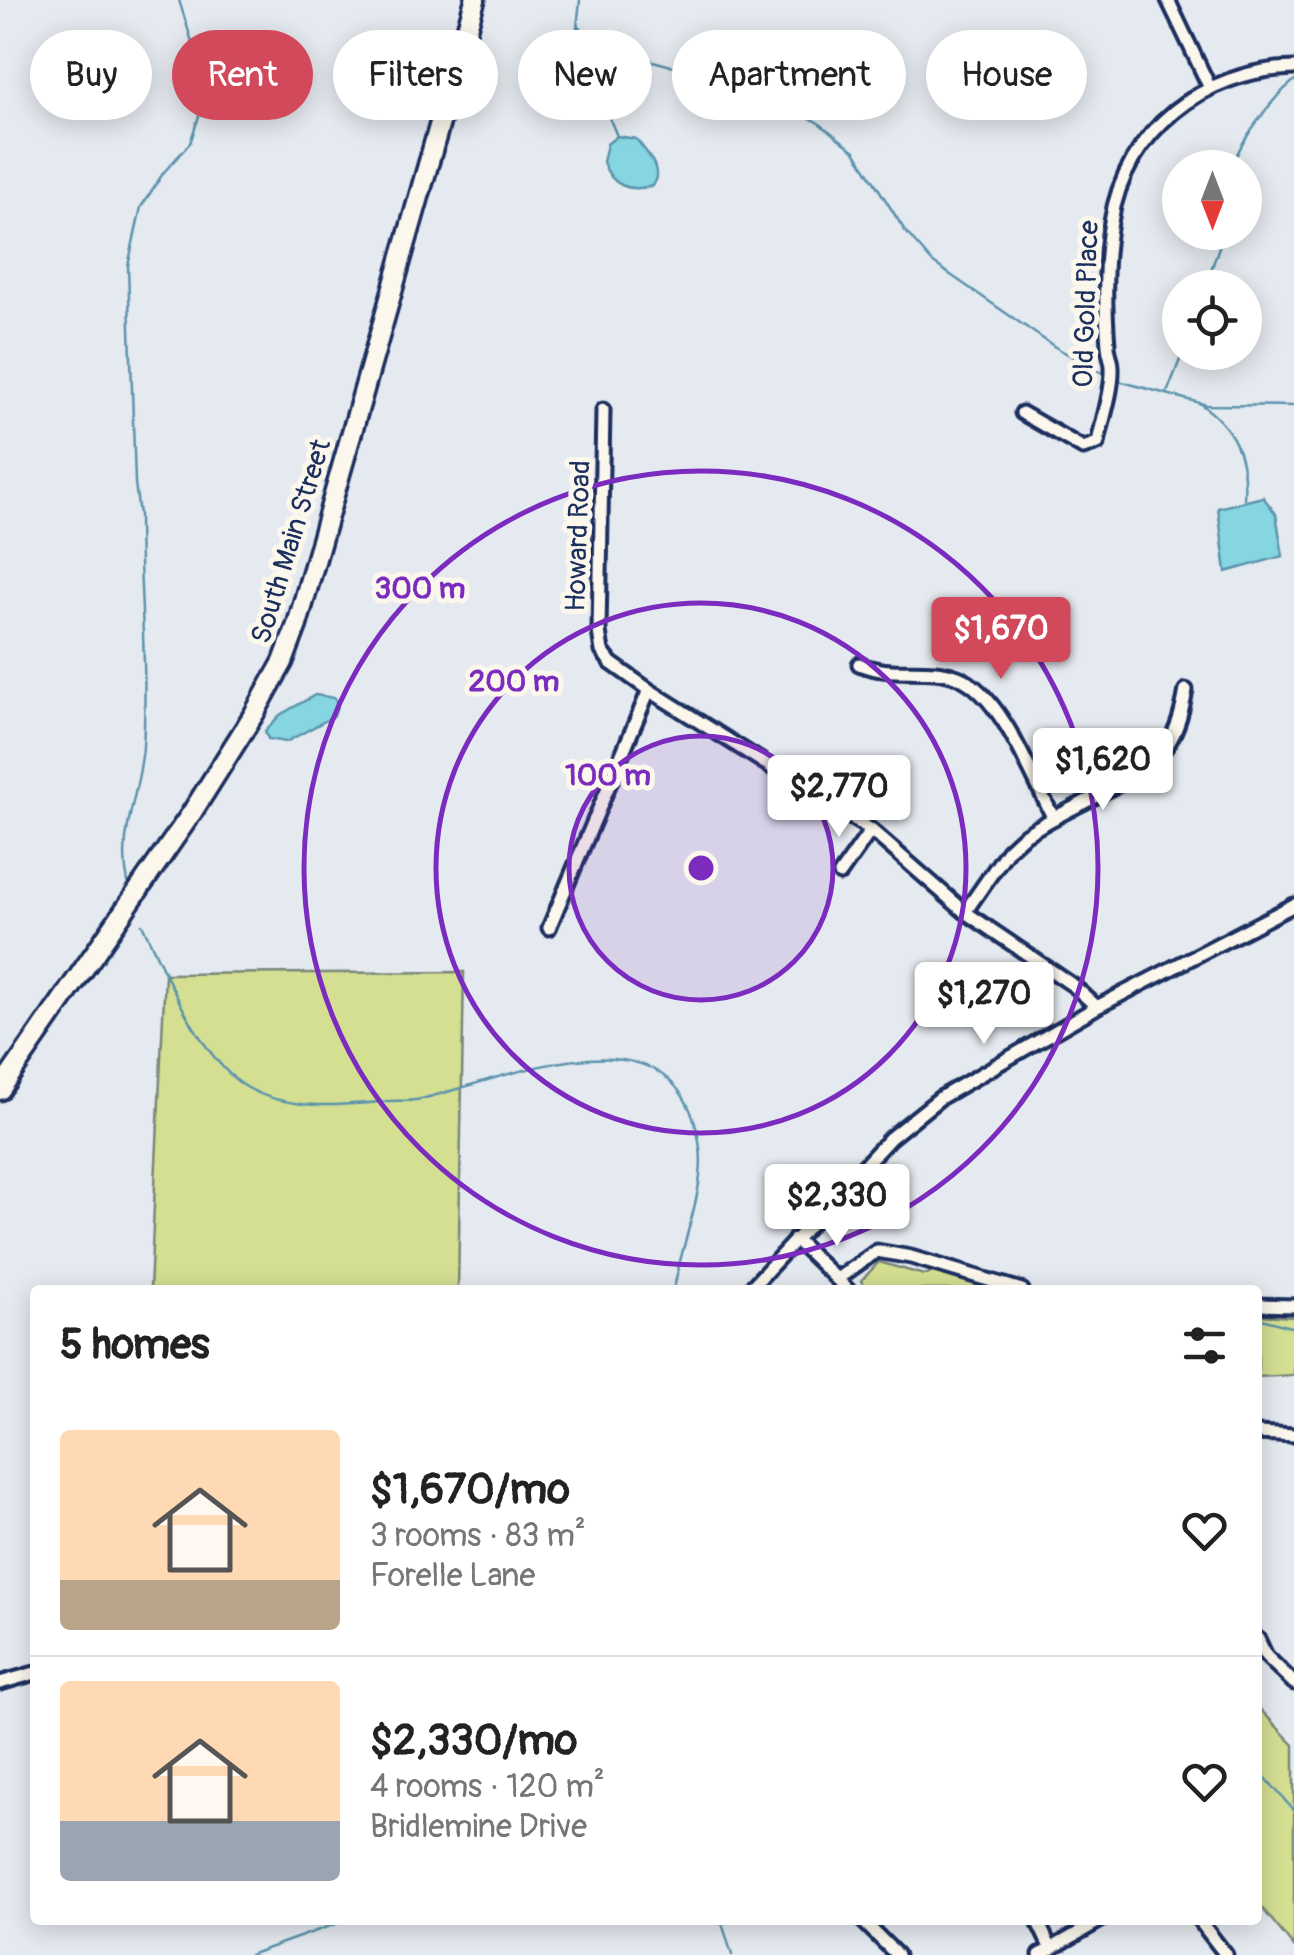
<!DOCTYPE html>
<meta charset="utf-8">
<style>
:root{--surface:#fff;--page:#f6f6f6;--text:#222;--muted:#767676;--line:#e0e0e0;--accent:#d1495b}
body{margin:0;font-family:Pangolin,sans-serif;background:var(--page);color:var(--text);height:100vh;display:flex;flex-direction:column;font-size:38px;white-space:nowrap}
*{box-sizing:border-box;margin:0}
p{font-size:32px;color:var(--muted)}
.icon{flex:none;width:55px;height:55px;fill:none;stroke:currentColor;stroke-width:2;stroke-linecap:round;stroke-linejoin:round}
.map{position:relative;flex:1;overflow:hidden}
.sheet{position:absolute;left:30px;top:1285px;width:1232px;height:640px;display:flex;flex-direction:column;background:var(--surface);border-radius:10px;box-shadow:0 5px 25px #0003}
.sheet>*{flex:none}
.guide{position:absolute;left:30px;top:30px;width:1235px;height:90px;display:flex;gap:20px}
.needle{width:65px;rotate:180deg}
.fabs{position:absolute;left:1162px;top:150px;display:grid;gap:20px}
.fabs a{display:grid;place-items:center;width:100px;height:100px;border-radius:50%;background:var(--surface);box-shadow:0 5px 25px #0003;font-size:50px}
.price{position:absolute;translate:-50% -85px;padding:0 22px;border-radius:10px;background:#fff;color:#222;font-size:32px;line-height:65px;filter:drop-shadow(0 2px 5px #0008)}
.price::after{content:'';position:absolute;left:50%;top:60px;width:30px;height:22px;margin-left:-15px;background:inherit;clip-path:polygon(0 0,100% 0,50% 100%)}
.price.current{background:var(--accent);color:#fff}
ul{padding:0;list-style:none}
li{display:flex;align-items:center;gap:30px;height:250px;padding:0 30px}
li+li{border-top:2px solid var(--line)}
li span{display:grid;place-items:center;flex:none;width:280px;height:200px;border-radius:10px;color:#555}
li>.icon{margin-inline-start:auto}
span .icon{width:120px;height:120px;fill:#fffc;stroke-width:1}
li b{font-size:42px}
h2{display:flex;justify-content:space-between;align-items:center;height:120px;padding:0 30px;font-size:42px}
.chip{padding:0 35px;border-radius:45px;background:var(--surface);box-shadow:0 5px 25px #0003;font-size:35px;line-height:90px}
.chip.current{background:var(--accent);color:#fff}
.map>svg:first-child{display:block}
</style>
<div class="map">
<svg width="1294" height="1955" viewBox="0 0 1294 1955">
<rect width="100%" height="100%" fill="#e5eaf0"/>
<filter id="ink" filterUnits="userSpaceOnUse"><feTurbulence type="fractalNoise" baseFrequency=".01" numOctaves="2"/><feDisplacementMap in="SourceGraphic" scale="20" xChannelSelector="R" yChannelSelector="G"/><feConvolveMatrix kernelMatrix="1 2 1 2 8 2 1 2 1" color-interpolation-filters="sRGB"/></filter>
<g filter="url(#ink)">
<path fill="#d4df92" stroke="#788778" stroke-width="2.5" d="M464,972L458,1290H150L165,974Z
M879,1262L924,1275L937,1271L994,1290H868L861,1281Z
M1258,1315L1294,1317V1375L1258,1377Z
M1258,1707L1294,1745V1947L1258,1903Z"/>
<path fill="#85d6e0" stroke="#5b93ac" stroke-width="2.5" d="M617,136L636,139C647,153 664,170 652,186C628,192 612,186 603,162L607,144Z
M1263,497L1276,514L1283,556L1226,572L1218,508Z
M315,695L335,698L337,707L334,716L286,742L268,739L265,731L280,715Z"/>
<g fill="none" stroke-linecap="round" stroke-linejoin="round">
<path stroke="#5b93ac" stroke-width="2.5" d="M580,0L577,28L580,49L617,136
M578,26L605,48L697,73L790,106L820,124L855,151L905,231L932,262L1055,347L1104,374
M1232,168C1238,143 1274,96 1294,81
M1205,288L1224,232
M1119,381L1207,405L1294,406
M1167,393L1183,352
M1199,403C1234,427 1247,456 1244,499
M128,882C117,835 140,793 143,746C148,671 139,591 139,515L135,483L128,266L141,207L164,172L190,143L201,110L196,55L179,0
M142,924C163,969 203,1064 248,1088C291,1112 344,1105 390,1101C400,1100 410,1102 421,1099C510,1078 681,997 700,1148C706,1189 680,1247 674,1290
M1258,1318L1294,1328
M1258,1769L1294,1811
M721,1920L732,1955
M249,1955L347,1920"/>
<defs>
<path id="minor" d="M1168,0L1209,86
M603,410L599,631L602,651L611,663L649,690L871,830L965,912L1074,986L1097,1007
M1022,413L1083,448L1098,443C1102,420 1113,391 1112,367C1112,360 1108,352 1108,345C1105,306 1104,261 1111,222C1125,131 1204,70 1294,68
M859,664C891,678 927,665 958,677C1001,694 1032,777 1053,817
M840,874L871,830
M965,912L1008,850L1022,837C1060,811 1129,785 1159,755C1176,738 1182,713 1186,690
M549,928L649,690
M795,1239L848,1290
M837,1279L877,1251L911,1257L1022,1290
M749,1290L890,1138L940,1098L1097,1007L1294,905
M1258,1305L1294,1306
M1258,1433L1294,1435
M1258,1639L1266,1656L1294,1683
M0,1683L35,1673
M862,1920L897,1955
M1037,1920L1051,1949
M1199,1920L1226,1955
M1040,1955L1101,1920"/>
<path id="highway" d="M0,1090L191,814L254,714L283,662L297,625L475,0"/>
</defs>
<use href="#minor" stroke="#1b2f5e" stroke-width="19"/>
<use href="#highway" stroke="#1b2f5e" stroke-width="25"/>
<use href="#minor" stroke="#fbf7ec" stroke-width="11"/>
<use href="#highway" stroke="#fbf7ec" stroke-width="18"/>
</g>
</g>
<circle cx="701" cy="868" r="132" fill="#7b2cbf" fill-opacity=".12"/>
<g fill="none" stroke="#7b2cbf" stroke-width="5">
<circle cx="701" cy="868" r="132"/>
<circle cx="701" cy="868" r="265"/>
<circle cx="701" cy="868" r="397"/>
</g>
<g text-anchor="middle" stroke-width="10" stroke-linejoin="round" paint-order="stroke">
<g font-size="28" fill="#1b2f5e" stroke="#fbf7ec">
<text transform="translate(1085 304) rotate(-88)" y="10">Old Gold Place</text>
<text transform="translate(577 536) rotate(-88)" y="10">Howard Road</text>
<text transform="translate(290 541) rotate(-73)" y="10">South Main Street</text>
</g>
</g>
<circle cx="701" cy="868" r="15" fill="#7b2cbf" stroke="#fbf7ec" stroke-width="5"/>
<g font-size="30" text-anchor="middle" font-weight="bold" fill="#7b2cbf" stroke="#fbf7ec" stroke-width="10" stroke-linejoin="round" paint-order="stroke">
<text x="420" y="598">300 m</text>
<text x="514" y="691">200 m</text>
<text x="608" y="785">100 m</text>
</g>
</svg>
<div class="fabs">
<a><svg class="needle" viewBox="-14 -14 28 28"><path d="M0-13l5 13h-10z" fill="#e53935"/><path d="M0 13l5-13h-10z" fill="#767676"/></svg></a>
<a><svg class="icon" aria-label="locate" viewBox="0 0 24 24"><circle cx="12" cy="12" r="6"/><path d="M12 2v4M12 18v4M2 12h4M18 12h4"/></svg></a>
</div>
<b class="price current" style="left:1001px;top:682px">$1,670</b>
<b class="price" style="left:1103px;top:813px">$1,620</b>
<b class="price" style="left:839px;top:840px">$2,770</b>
<b class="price" style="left:984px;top:1047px">$1,270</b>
<b class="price" style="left:837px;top:1249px">$2,330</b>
<div class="guide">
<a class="chip">Buy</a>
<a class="chip current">Rent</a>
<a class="chip">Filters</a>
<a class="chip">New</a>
<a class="chip">Apartment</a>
<a class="chip">House</a>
</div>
<section class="sheet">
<h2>5 homes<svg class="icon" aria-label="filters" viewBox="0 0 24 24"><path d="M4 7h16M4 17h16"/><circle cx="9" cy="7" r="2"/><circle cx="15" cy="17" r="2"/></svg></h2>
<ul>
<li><span style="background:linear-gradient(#ffd9b3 75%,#b9a48a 0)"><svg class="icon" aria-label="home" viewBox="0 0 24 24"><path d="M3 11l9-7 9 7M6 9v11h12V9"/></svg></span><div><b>$1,670/mo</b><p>3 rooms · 83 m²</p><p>Forelle Lane</p></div><svg class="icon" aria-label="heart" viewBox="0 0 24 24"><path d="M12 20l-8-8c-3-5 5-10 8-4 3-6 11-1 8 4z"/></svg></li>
<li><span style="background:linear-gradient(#ffd9b3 70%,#9aa5b1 0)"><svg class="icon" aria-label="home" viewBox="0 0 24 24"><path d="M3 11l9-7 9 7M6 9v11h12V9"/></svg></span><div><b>$2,330/mo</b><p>4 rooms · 120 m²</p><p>Bridlemine Drive</p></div><svg class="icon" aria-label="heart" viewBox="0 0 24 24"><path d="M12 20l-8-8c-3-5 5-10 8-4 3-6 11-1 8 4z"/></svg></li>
</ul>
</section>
</div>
